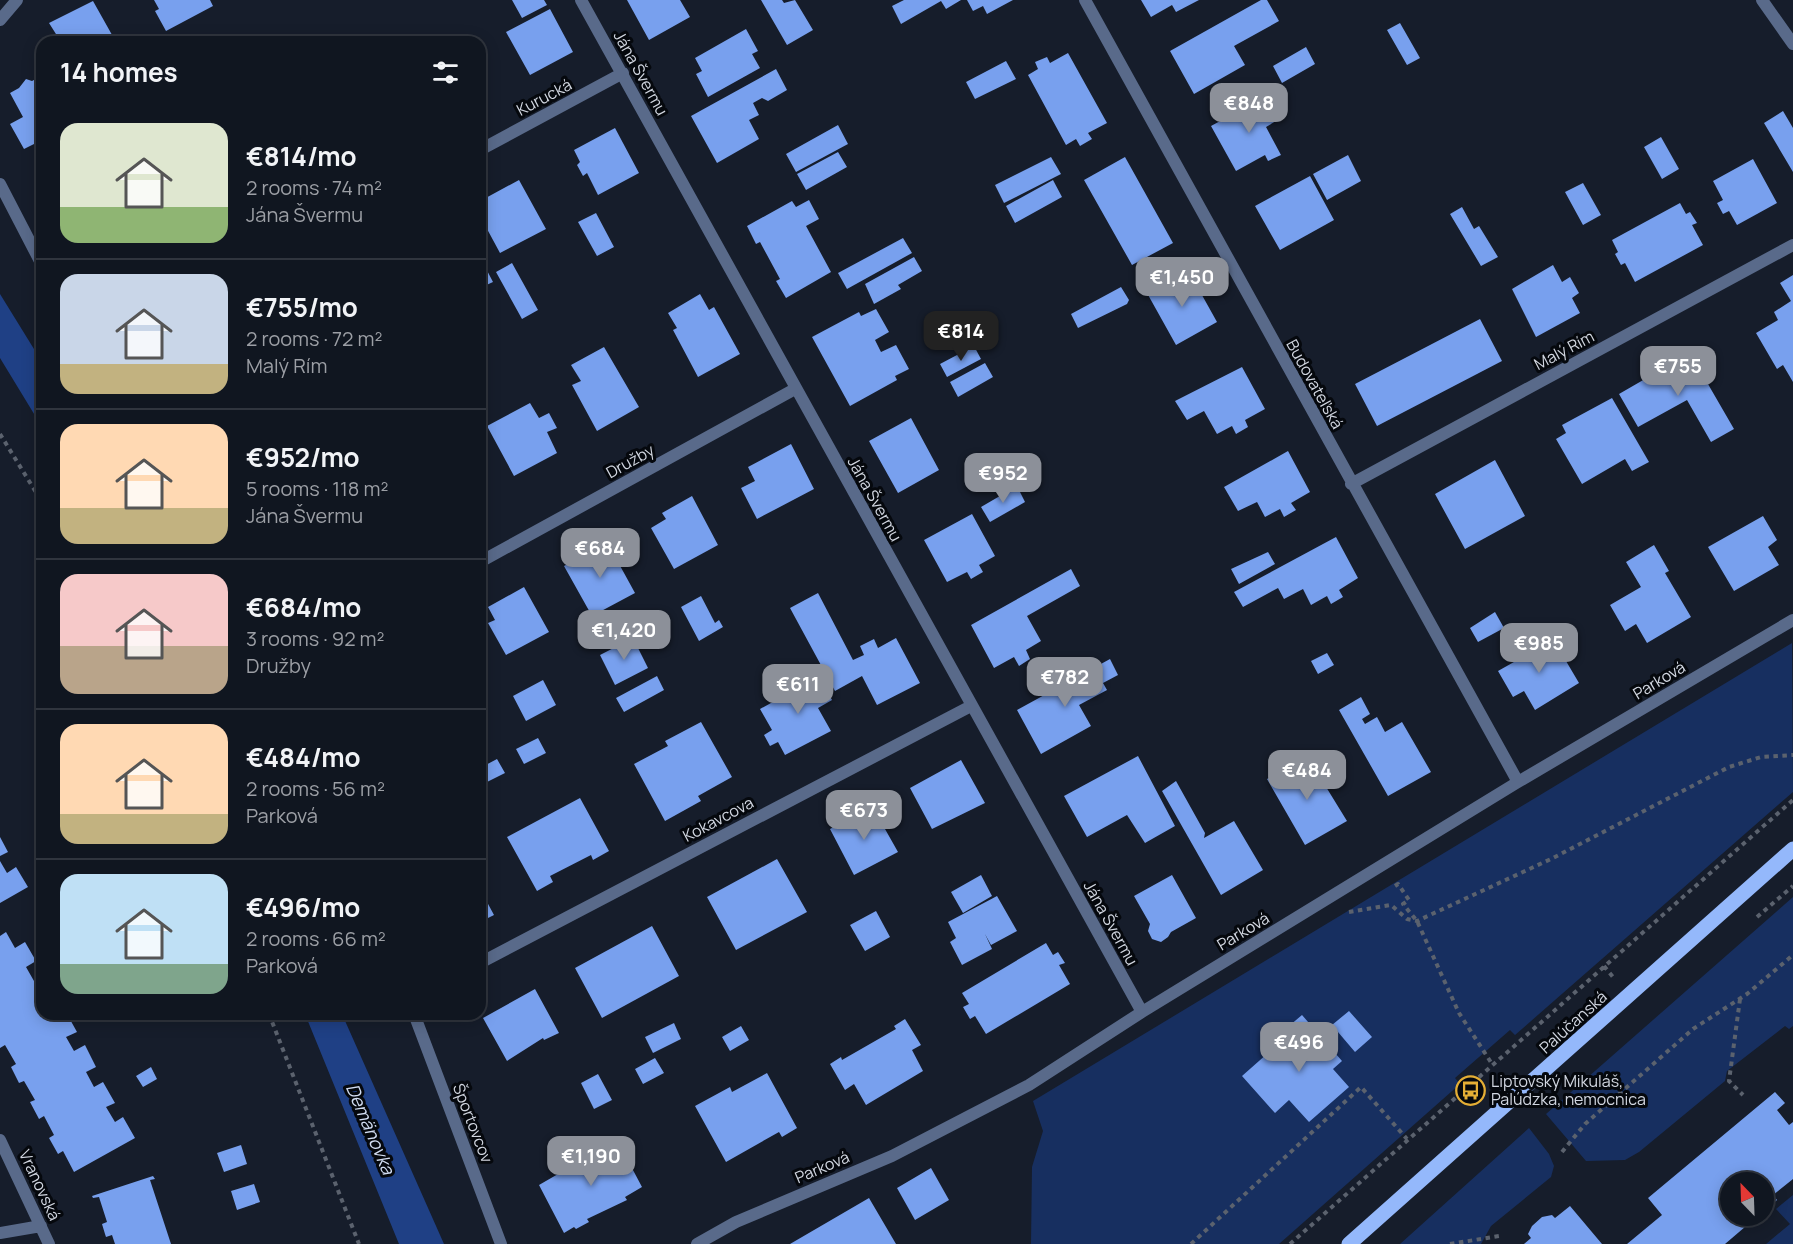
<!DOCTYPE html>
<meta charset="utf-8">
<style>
:root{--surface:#101620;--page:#191f29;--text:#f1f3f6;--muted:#9c9fa5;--line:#30353e;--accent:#8c9099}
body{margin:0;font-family:Manrope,sans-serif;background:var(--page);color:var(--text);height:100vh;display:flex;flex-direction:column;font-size:22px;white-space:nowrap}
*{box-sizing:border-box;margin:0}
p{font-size:20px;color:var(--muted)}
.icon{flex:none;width:33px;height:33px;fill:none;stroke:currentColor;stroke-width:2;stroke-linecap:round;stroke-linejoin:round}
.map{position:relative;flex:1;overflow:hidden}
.drawer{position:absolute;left:36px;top:36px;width:450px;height:984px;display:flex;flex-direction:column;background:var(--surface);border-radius:18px;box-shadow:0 3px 15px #0003,0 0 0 2px var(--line)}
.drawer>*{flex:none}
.needle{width:39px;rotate:337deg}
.tools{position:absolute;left:1720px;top:1172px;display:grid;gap:12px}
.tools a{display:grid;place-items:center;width:54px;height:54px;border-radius:50%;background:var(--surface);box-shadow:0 3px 15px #0003,0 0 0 2px var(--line);font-size:30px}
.price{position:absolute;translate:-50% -51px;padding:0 14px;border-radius:12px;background:var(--accent);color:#fff;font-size:20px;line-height:39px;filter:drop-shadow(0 2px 3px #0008)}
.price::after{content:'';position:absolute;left:50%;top:36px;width:18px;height:14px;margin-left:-9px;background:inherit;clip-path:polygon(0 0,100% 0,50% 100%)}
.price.on{background:#222;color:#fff}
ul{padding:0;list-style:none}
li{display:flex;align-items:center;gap:18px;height:150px;padding:0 24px}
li+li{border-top:2px solid var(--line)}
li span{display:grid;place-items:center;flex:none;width:168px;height:120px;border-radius:18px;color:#555}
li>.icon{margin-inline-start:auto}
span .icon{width:72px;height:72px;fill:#fffc;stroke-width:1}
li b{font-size:26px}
h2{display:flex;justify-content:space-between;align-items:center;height:72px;padding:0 24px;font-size:26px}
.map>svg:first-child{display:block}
</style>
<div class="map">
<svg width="1793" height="1244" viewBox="0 0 1793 1244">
<rect width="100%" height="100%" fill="#161d2b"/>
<path fill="#172f60" d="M1792,643L1793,792L1515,1035L1510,1030L1455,1078L1460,1084L1279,1244H1031L1032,1167L1043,1131L1033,1101Z
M1793,897V1026L1789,1029L1785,1026L1727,1071L1725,1081L1639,1152L1625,1160L1586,1161L1546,1114Z
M1529,1128L1549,1154L1554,1166L1551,1177L1491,1226L1481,1244H1400Z
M1793,1195V1244H1766L1790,1224L1776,1209Z"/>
<path fill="#1f4085" d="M0,294L42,362V427L0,358Z
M305,1014H342L444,1244H399Z"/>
<path fill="#78a0ee" d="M154,0H210L213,6L166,31L155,11L159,9Z
M512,0H544L547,5L522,18Z
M627,0H680L690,17L649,40Z
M761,0H782L784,3L795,0L813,30L787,45Z
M904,0H961L946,9L941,1L901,24L892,6Z
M967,0H1013L987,14L983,6L973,11Z
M1141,0H1199L1176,12L1172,5L1151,17Z
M1261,0H1267L1279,21L1234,46L1245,65L1194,94L1170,51Z
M93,1L116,42H61L49,23Z
M550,9L573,52L530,75L506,32Z
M1400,23L1420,58L1407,65L1387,30Z
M746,29L758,51L752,54L760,68L708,97L696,74L702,71L695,58Z
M1306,47L1315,64L1282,83L1273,66Z
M1068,53L1107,123L1088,133L1092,139L1080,146L1076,139L1066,145L1028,75L1038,69L1035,62L1047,57L1050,63Z
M1006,61L1016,79L975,99L966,82Z
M776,69L787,90L768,101L762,98L753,103L759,115L749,120L759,139L717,163L691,116Z
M41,76L42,134L37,137L38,142L24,149L10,124L23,117L10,93L19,88L26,79L32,81Z
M1268,95L1281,118L1266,127L1281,155L1268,161L1265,155L1236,171L1211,126Z
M1783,111L1793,128V172L1764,123Z
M838,125L848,144L796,172L786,154Z
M615,128L639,173L598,195L587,173L583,176L577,165L580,162L574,150Z
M1661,137L1679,169L1662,179L1644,147Z
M838,152L847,167L806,190L797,174Z
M1348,155L1361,181L1327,200L1313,174Z
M1051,157L1061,174L1004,203L995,185Z
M1125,157L1173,243L1132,265L1084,180Z
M1753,159L1777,203L1737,225L1729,211L1723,214L1717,203L1723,200L1713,181Z
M1310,176L1334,220L1280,250L1255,206Z
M519,180L546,229L500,253L480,216V213L487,209L482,200Z
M1053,180L1062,197L1015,223L1006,206Z
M1583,183L1601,215L1583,225L1565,192Z
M809,200L819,219L806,226L831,272L786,298L776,281L780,279L760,242L756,244L747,226L792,201L796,207Z
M1680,203L1686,214L1690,212L1697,223L1692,225L1703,245L1635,282L1625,263L1621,265L1615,254L1618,252L1612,240Z
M1462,207L1474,229L1479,226L1498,257L1481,266L1450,214Z
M596,213L614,247L597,256L578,222Z
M903,238L912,253L847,289L838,273Z
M480,257L493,282L480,288Z
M914,257L922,271L898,285L901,289L874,304L865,284Z
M512,263L538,310L522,319L496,272Z
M1553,265L1562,282L1570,277L1579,293L1572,298L1580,313L1536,337L1512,289Z
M1188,270L1217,322L1176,345L1147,293Z
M1793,275V382L1783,365L1777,369L1756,333L1778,320L1774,312L1791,301L1780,283Z
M1121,287L1129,300L1127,304L1078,328L1071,314Z
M700,294L709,310L714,307L740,354L698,377L673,330L677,328L668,313Z
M876,309L889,332L875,340L881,352L896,345L909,369L895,376L897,380L850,406L812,337L859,312L861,316Z
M1480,319L1502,361L1377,426L1355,384Z
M974,346L981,359L947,377L940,364Z
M604,347L639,407L597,431L572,385L581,381L571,365Z
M1690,353L1734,429L1711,442L1687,400L1638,427L1619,394Z
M985,363L993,377L958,397L950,382Z
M1242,367L1265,409L1245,420L1248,427L1236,434L1232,426L1217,434L1204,411L1187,420L1175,401Z
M1612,398L1649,462L1632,471L1625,459L1582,484L1556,439L1566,433L1562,425Z
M530,403L539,418L549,413L557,428L547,432L557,453L514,476L487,426Z
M911,418L939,470L898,493L869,441Z
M791,444L814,489L757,519L741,488L755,481L748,467Z
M1288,451L1310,492L1291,503L1296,510L1284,517L1280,509L1265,517L1257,502L1238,511L1224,487Z
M1495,460L1525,516L1465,549L1435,494Z
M1017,486L1025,502L990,522L981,507Z
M692,496L718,545L674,569L651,528L666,519L662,513Z
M972,514L995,556L979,565L983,572L971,579L967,572L947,582L924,540Z
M1763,516L1777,540L1768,547L1779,565L1734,591L1708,547Z
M1336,537L1358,578L1339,590L1343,597L1331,604L1327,596L1311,605L1303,589L1284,599L1278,588L1243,607L1234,592Z
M607,542L635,593L592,616L564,566Z
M1654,545L1669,571L1665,573L1691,617L1647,643L1636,624L1625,631L1610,605L1641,587L1626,562Z
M1268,552L1275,564L1239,584L1231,569Z
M1071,569L1080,586L1027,616L1041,641L1026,650L1030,659L1019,666L1014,657L994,668L971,625Z
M524,587L549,632L506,655L488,623L495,620L488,607Z
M818,593L853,660L864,655L860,646L874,639L878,648L896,638L920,683L877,705L862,676L835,691L790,608Z
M701,596L715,623L719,620L723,627L699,641L681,607Z
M1495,612L1504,628L1478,642L1470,628Z
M633,638L648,668L615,685L600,655Z
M1553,639L1579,683L1535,710L1524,691L1513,697L1498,671L1521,658L1517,652L1529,646L1533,651Z
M1327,653L1334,665L1318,674L1311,661Z
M1110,659L1118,675L1103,683L1107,690L1079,705L1091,726L1041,754L1017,710Z
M816,670L832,700L818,708L831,731L785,755L778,742L770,746L764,735L772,730L760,709L805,684L801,678Z
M657,676L664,690L624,712L616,698Z
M543,680L556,705L526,721L513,696Z
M1361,697L1370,714L1362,719L1365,724L1377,717L1385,732L1402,722L1431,772L1388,796L1339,710Z
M701,722L732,777L698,796L701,801L665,821L634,764L668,746L665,741Z
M538,738L546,753L524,764L516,749Z
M1138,756L1175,826L1145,843L1127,815L1087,837L1064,796Z
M1307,756L1347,821L1305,845L1267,779Z
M497,759L505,773L485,783L480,768Z
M961,760L985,803L932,829L910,788Z
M1176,781L1205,833L1204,838L1234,821L1263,870L1221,895L1162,791Z
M580,798L609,851L593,860L591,855L550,876L553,882L537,891L507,837Z
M872,806L898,852L854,875L830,829Z
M0,837L8,852L0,856Z
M777,859L807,912L736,950L707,897Z
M0,861L7,873L16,867L28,887L0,903Z
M981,875L992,896L963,913L951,892Z
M1172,875L1196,918L1171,932L1168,937L1161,942L1152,939L1148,931L1150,924L1134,896Z
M480,889L494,915L480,922Z
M997,896L1017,931L991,945L985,934L992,949L962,965L950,942L956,938L948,922Z
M876,911L890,937L865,951L850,925Z
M652,926L679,976L602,1018L575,968Z
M6,932L15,948L25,942L36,961L26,967L34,981L42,976V1014L54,1016L67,1014L77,1032L66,1037L74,1051L85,1045L96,1067L86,1072L94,1087L103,1082L115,1103L106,1107L115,1122L123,1117L135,1138L74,1172L63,1151L58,1154L49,1138L54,1135L44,1116L39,1119L30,1102L35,1100L24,1081L19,1083L11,1067L16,1064L5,1045L0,1048V936Z
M1046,943L1053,955L1058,952L1065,963L1059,965L1070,984L986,1034L975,1016L970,1019L963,1007L969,1004L962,993Z
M535,989L559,1033L544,1040L543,1038L507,1061L483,1018Z
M1349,1011L1372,1037L1355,1052L1332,1025Z
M1302,1015L1342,1061L1333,1069L1349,1087L1309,1122L1289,1100L1275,1113L1242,1076L1293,1031L1289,1026Z
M905,1019L921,1045L912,1050L923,1071L866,1105L854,1084L845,1090L830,1064L841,1057L842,1060L896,1029L894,1026Z
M674,1023L681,1039L653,1053L645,1037Z
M741,1026L749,1040L730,1051L722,1037Z
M655,1058L664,1073L643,1084L635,1069Z
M151,1067L157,1079L143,1087L136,1076Z
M767,1073L797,1128L782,1137L779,1132L726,1162L695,1106L730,1087L732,1092Z
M598,1074L612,1100L594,1109L581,1083Z
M1775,1092L1785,1103L1777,1110L1789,1125L1793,1122V1179L1773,1195L1777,1200L1764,1211V1182H1731V1215H1759L1725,1244H1627L1662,1215L1648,1198Z
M617,1140L642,1187L625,1197L627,1200L587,1219L589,1222L576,1229L574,1227L564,1233L539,1185Z
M241,1145L247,1164L224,1172L217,1153Z
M931,1168L949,1200L915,1220L897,1188Z
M153,1176L155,1179L150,1180L171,1244H115L112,1235L106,1237L105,1234L102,1224L107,1222L99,1197L93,1198L92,1196Z
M254,1184L260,1202L237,1210L231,1191Z
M869,1198L896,1244H790Z
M1570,1206L1602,1244H1524L1531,1238L1528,1234L1532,1226L1542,1217L1552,1215L1555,1218Z"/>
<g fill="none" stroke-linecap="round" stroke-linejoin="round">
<path stroke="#5b626e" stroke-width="4" stroke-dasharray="4.5 4.5" stroke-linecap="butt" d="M0,434L42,502
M1395,886L1398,884L1409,900L1403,904L1417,921L1459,1013L1492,1064
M1349,912L1391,905L1407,919L1417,921L1551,859L1729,767L1761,757L1793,755
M1757,917L1793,886
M1604,966L1613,977
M1740,999L1729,1081L1743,1095
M269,1014L359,1244
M1562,1152L1585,1124L1693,1029L1747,994L1793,955
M1191,1244L1361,1087L1407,1139
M1290,1244L1793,800
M1450,1244L1499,1236"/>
<path stroke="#596a8a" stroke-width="12" d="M581,0L1142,1012
M1085,0L1518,782
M1762,0L1793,44
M0,20L17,0
M480,150L623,73
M0,184L42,265
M1351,484L1793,245
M480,562L795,389
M480,963L971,706
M414,1014L501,1244
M0,1140L49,1244
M0,1233L41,1226
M697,1244L736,1222L892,1156L1029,1085L1142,1012L1518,782L1793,620"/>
<path stroke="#94b8fb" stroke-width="15" d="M1349,1244L1793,849"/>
</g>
<defs>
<symbol id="bus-ring" viewBox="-11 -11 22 22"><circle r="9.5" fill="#05080d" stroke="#e4ae35" stroke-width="1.5"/><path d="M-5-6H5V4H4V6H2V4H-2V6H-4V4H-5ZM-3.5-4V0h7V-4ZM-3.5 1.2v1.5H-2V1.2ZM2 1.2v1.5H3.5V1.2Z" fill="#e4ae35"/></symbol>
</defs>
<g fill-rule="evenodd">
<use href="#bus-ring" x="1454" y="1074" width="33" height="33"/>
</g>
<g text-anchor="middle" stroke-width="6" stroke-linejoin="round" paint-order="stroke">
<g font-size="16" fill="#d2d7e1" stroke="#05080d">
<text transform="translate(641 73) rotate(61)" y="6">Jána Švermu</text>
<text transform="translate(544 97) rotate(-28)" y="6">Kurucká</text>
<text transform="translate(1564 350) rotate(-28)" y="6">Malý Rím</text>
<text transform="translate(1315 384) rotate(61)" y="6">Budovateľská</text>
<text transform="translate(630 461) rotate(-29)" y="6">Družby</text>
<text transform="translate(875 499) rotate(61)" y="6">Jána Švermu</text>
<text transform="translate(1659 680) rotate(-31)" y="6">Parková</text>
<text transform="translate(718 819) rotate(-28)" y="6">Kokavcova</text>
<text transform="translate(1111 923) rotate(61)" y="6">Jána Švermu</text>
<text transform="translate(1243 931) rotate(-31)" y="6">Parková</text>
<text transform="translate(1573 1022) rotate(-42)" y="6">Palúčanská</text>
<text transform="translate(473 1123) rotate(69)" y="6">Športovcov</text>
<text transform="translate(822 1167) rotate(-23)" y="6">Parková</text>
<text transform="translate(40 1185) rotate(65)" y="6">Vranovská</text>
</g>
<g font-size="16" fill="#d2d7e1" stroke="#05080d" text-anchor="start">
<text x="1491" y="1087">Liptovský Mikuláš,<tspan x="1491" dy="18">Palúdzka, nemocnica</tspan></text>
</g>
<g font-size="18" font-style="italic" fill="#d2ddf2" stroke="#05080d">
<text transform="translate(370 1129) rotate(67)" y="6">Demänovka</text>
</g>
</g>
</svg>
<div class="tools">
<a><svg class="needle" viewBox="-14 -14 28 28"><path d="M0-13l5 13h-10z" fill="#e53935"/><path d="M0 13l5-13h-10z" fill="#9c9fa5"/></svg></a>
</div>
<b class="price" style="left:1249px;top:134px">€848</b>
<b class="price" style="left:1182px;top:308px">€1,450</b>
<b class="price on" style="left:961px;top:362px">€814</b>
<b class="price" style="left:1678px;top:397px">€755</b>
<b class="price" style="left:1003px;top:504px">€952</b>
<b class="price" style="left:600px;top:579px">€684</b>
<b class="price" style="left:624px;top:661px">€1,420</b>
<b class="price" style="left:1539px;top:674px">€985</b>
<b class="price" style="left:1065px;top:708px">€782</b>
<b class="price" style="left:798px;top:715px">€611</b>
<b class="price" style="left:1307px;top:801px">€484</b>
<b class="price" style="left:864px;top:841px">€673</b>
<b class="price" style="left:1299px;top:1073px">€496</b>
<b class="price" style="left:591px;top:1187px">€1,190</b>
<section class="drawer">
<h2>14 homes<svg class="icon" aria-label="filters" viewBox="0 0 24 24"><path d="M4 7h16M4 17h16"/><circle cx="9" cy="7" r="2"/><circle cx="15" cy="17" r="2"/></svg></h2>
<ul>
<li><span style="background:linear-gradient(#dfe7d0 70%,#8fb573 0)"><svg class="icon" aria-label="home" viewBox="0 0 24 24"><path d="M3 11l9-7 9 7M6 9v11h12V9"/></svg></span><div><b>€814/mo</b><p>2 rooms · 74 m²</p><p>Jána Švermu</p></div></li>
<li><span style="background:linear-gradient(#c9d6e8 75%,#c2b280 0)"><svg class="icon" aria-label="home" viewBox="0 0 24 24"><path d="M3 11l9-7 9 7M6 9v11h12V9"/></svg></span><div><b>€755/mo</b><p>2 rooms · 72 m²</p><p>Malý Rím</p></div></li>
<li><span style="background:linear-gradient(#ffd9b3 70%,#c2b280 0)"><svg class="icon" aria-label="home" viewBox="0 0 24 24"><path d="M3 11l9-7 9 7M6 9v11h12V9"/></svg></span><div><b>€952/mo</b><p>5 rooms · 118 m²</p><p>Jána Švermu</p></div></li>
<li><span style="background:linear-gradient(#f6c9c9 60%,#b9a48a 0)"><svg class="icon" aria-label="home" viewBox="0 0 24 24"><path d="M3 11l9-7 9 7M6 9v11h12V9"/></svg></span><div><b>€684/mo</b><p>3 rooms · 92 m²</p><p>Družby</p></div></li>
<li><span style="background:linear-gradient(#ffd9b3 75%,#c2b280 0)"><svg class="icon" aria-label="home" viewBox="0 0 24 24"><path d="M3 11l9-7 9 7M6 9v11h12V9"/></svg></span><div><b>€484/mo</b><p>2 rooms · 56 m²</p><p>Parková</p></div></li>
<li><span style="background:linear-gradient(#bfe0f5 75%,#7fa58c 0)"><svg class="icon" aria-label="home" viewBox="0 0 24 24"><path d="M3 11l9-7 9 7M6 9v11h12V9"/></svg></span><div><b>€496/mo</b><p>2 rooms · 66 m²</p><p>Parková</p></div></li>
</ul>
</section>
</div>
